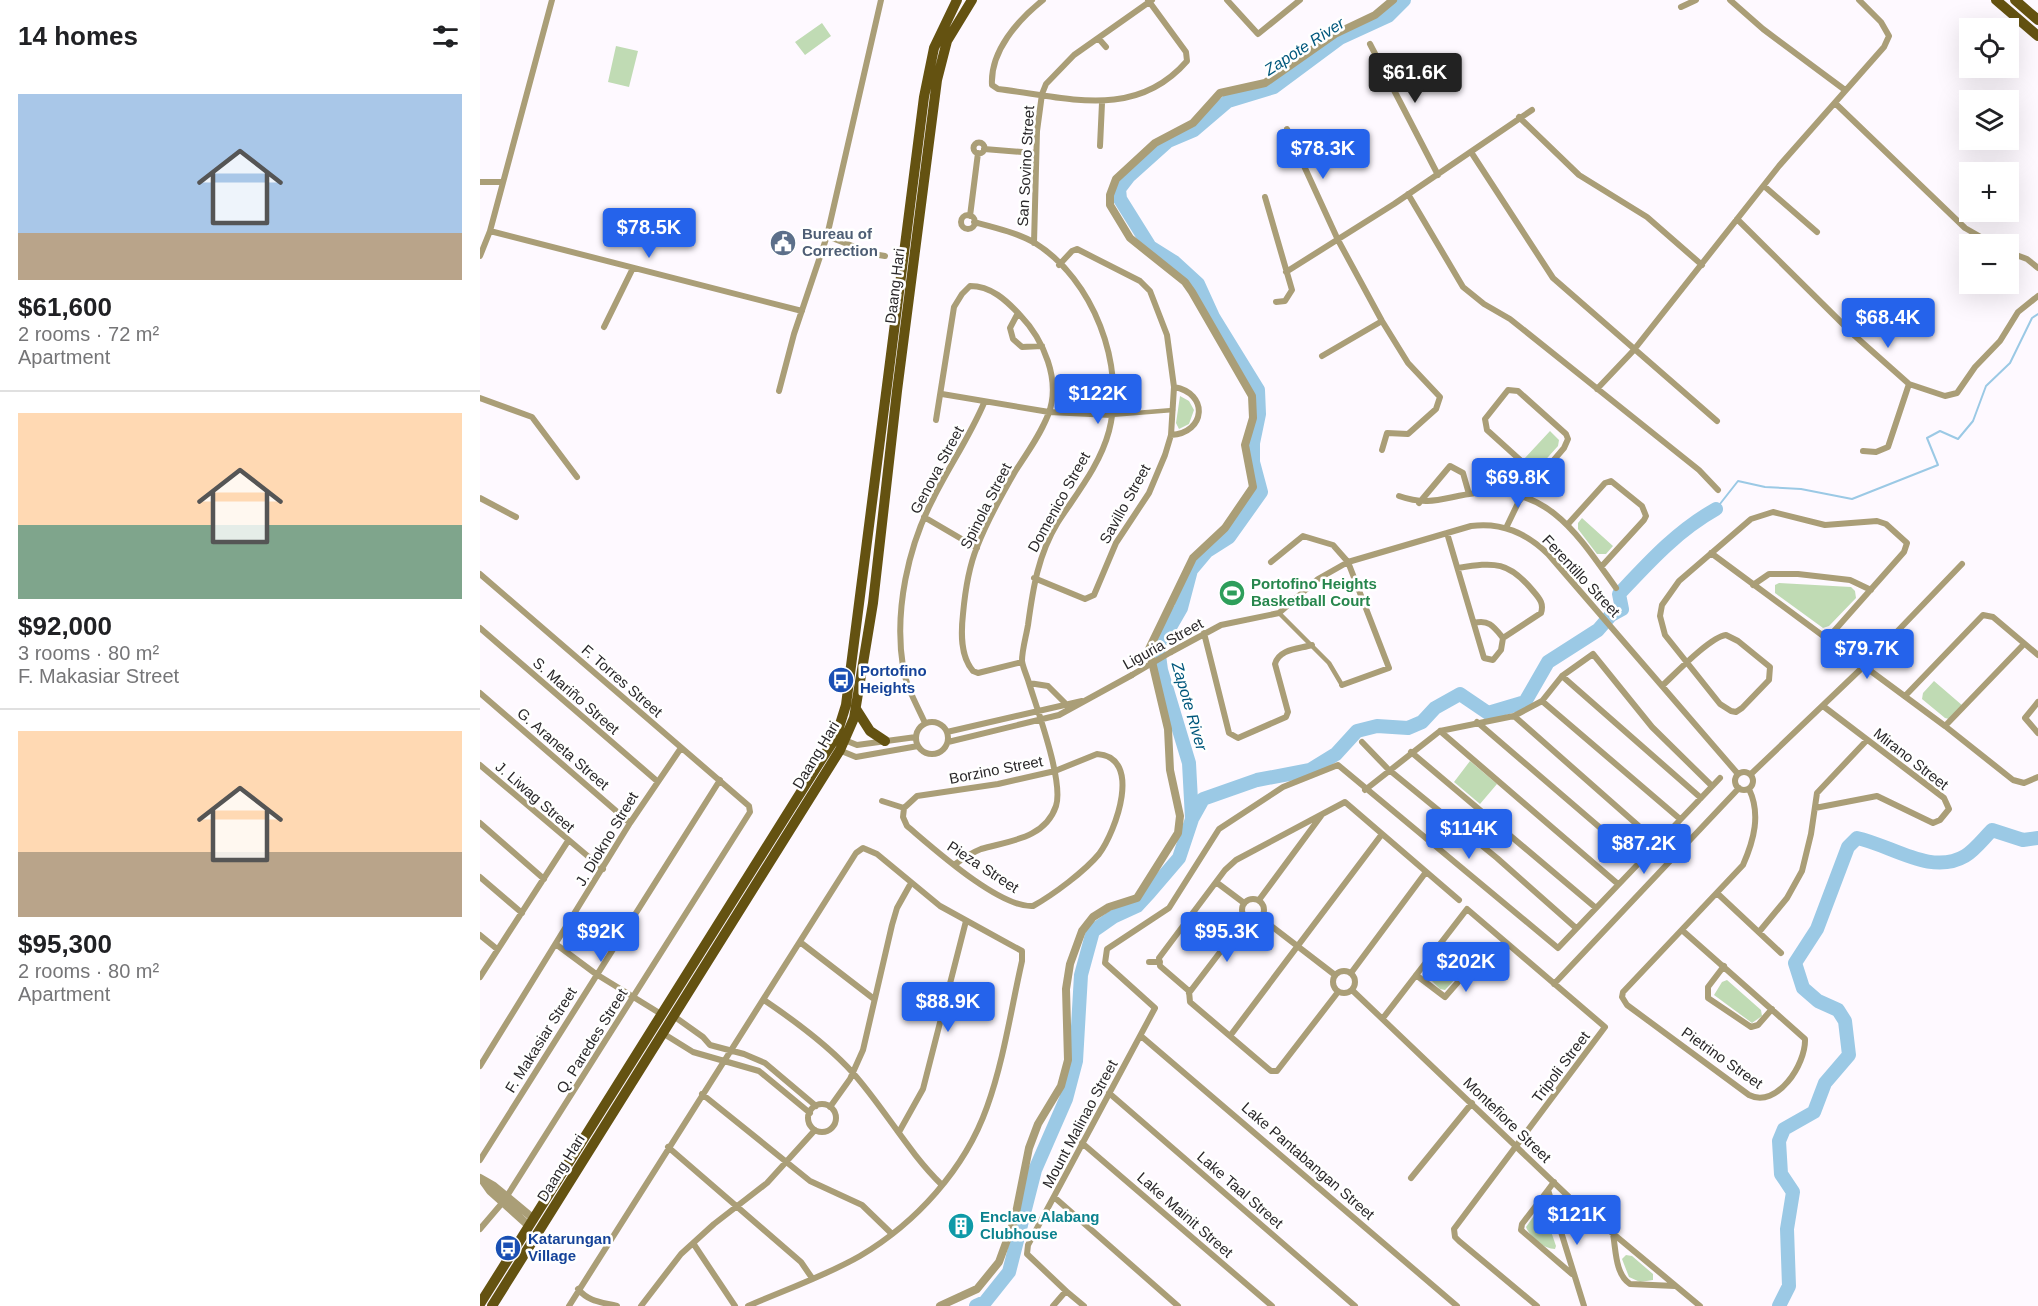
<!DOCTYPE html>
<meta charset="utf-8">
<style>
:root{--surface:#fff;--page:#f6f6f6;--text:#202124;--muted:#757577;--line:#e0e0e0;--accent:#2563eb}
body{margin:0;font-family:Helvetica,sans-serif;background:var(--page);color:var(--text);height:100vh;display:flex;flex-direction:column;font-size:22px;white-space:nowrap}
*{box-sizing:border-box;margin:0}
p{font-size:20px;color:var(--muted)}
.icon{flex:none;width:33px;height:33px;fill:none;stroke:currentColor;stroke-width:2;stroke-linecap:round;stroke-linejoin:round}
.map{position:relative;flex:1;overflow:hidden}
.details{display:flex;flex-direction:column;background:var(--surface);width:480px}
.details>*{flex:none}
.buttons{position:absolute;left:1479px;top:18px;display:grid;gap:12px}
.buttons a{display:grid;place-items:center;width:60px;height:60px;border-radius:0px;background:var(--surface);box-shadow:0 6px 24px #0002;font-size:30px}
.price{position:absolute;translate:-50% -51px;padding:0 14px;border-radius:6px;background:var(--accent);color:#fff;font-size:20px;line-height:39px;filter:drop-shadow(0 2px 3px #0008)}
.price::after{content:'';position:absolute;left:50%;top:36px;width:18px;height:14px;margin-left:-9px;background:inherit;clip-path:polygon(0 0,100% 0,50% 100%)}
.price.on{background:#222;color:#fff}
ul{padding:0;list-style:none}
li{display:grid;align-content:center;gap:12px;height:318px;padding:0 18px}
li+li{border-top:2px solid var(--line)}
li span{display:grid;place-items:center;height:186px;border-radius:0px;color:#555}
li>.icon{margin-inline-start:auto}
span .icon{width:108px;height:108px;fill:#fffc;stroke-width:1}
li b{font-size:26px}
h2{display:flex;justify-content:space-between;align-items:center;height:72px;padding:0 18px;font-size:26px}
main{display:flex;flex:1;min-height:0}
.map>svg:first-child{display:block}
</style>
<main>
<section class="details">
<h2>14 homes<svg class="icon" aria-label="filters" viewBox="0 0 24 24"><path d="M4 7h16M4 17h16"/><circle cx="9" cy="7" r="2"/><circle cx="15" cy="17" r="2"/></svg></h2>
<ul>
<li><span style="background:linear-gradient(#a9c7e8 75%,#b9a48a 0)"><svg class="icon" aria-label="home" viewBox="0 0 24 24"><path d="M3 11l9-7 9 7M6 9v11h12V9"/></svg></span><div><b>$61,600</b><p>2 rooms · 72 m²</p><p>Apartment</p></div></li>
<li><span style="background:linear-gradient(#ffd9b3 60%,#7fa58c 0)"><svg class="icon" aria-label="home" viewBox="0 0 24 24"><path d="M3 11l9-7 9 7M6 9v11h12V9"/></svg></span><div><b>$92,000</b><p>3 rooms · 80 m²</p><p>F. Makasiar Street</p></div></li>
<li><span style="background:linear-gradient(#ffd9b3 65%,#b9a48a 0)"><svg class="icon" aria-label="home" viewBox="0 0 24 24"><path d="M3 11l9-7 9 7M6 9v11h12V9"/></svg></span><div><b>$95,300</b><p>2 rooms · 80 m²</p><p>Apartment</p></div></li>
</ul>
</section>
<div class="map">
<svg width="1558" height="1306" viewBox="0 0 1558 1306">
<rect width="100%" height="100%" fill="#fef9ff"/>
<path fill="#c0dbb4" d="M342,23L351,36L325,55L315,42Z
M136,46L158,51L149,87L128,82Z
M700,396L709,401L714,410L709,424L699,429L696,423Z
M1070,431L1079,440L1078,446L1060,466H1053L1044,459Z
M1102,518L1133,546L1126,554H1117L1098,529V523Z
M1299,583L1371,587L1375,591L1376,598L1349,626L1343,628L1295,593V585Z
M1454,681L1483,706L1469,719L1465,718L1442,699L1443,693Z
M990,761L1017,784L1000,804L974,782Z
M960,957L978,971V976L965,990L960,989L945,974Z
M1247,980L1281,1010L1282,1016L1272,1023L1234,995L1242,982Z
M1064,1211L1076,1246L1075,1249C1064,1249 1050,1237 1046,1227L1056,1213Z
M1146,1255L1152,1256L1173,1274V1280L1160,1282L1149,1277L1142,1259Z"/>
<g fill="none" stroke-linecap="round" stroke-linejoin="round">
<path stroke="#9bc9e5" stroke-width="2" d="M1236,509L1258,481L1285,487L1321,489L1372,499L1458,465L1447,438L1460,431L1478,439L1493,421L1506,386L1530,363L1552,318L1558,314"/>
<path stroke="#9bc9e5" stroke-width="14" d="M713,817L723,799L777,780L830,770L856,754L877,731L897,726L928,728L942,722L955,708L980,694L1008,713L1045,702L1068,662L1118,630L1131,615L1142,609L1139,594C1169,562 1197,531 1236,509
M496,1306L505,1302L529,1272L555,1170L586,1099L596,1061L601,975L613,931L633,917L657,906L669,893L699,858L712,819L709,763L681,670L678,648L701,608L711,570L727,551L749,537L781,492L773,462V443L779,414L778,390L733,317L718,284L694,262L670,247L640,199L639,189L649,176L688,141L714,130L748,101L794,87L860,38L908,16L924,0
M1299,1306L1309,1286L1307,1229L1313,1192L1301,1174L1299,1141L1304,1129L1334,1112L1345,1083L1369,1055L1365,1021L1358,1010L1338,1001L1323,988L1315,963L1337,929L1368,847L1377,838C1411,845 1451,876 1485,856C1495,850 1504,838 1512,830L1543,840L1558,838"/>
<path stroke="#aa9e77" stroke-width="4.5" d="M631,415L693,410
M799,613L849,663L862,685"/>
<path stroke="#aa9e77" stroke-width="6" d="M563,0C538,20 510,51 512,85L518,89C586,97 655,121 707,61L706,52L668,0
M747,0L778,34L820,0
M1250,0L1283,29L1365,90
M1201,7L1216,0
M619,39L626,47
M890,44L958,175
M1355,103L1485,228L1513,244
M1039,117L1099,175L1167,217L1222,265
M807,129L858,240L902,321L928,363L960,397L956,409L928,434L907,433L902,450
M493.5 148a5.5 5.5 0 1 1 11 0a5.5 5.5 0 1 1-11 0Z
M620,146L622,103
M504,149L555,153
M991,152L1073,278L1237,421
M0,182H23
M1284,186L1337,232
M928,194L983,287L1004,304L1030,319L1219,470L1238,490
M785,197L812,290L805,301L796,302
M481 222a7 7 0 1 1 14 0a7 7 0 1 1-14 0Z
M490,216L498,153
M1257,219L1375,336L1429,384L1465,396L1477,393L1495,367L1520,341L1538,312L1558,296
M10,231L322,311
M347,236L393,254L405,256
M554,243L557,131L562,94L566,84L594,55L672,0
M1528,252L1547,259L1558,268
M0,256L10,231L72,0
M806,272L914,204L1052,110
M538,313L530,328L533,339L542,347L562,346
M124,327L153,268
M842,356L902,321
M1117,389L1153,351L1299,166L1404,47L1409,36L1401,22L1379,0
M299,391L314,334L347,236L401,0
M462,394L569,412L631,415
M0,398L52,417L97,477
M456,420L474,307L482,294L490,286C511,286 526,300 540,315C563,339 582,381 568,415C560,435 548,452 536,470C522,494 507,521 497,547C488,569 485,592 483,614C481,632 480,656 493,671L498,673L542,662
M691,435C726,433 729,393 694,387
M1383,451L1396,452L1408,447L1429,384
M919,496C950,507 964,497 996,493C1068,483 1100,538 1136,588
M0,498L36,517
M939,503L970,466L983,473L989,494
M444,517L497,548
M1088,524L1125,483L1131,481L1162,506L1166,516L1164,520L1121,567
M1026,528L1039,501L1084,448L1088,439L1086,434L1038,391L1028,390L1005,419L1007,430L1059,477
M967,533L1004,658L1013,660L1021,650L1023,638
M1231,553L1465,726L1533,780L1544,783L1558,777
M791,562L823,536L853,545L868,562L909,668L862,685
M978,568C1015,562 1029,561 1054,592C1060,599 1064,604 1061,613L1023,638
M0,574L269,806L270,812L27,1196
M554,578L605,599L614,595L636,543L669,493L685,455L691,435L694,387L687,335L670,291L660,281L597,249L592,251L579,265
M1273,585L1289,574H1318L1370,580L1391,590
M994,623C1009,619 1014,627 1023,638
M0,628L177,781
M724,633L749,733L758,738L806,717L808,712L795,664C799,649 818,649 832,645
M691,652L741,625L799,613L838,579L868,562L991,526C1022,522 1046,533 1068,554L1258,774
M1082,676L1221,798
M549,683L568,686L585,703
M1182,686C1195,674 1230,637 1246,635L1258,641L1290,667L1289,680L1262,708L1256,712L1251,711L1240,704L1185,635L1180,616L1182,605L1199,581L1271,519L1293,512L1345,525L1397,521L1406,524L1427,543L1424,552L1347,639
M0,693L150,823
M1425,696L1503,615L1513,617L1558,655
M1062,701L1200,819
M1558,702L1545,718L1558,733
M1034,716L1178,843
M436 738a16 16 0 1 1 32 0a16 16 0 1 1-32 0Z
M997,722L1160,862
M445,723C437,705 426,687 423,667C414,611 428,546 454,497C470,465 490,436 504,403
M1465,726L1544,644
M960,731L1138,884
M467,732L602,701
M362,739L377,745L436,737
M468,742L579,715L652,675
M882,742L908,769L1017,858L1096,928
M359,750L376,757L438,746
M931,752L1116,908
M617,754C663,757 636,831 619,854C605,871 573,895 553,906C519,908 453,848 427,826L423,817L424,808L437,796L518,784L575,771Z
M0,765L123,869
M1255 781a9 9 0 1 1 18 0a9 9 0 1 1-18 0Z
M1271,774L1384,666L1482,564
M885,790L960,731L1034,716L1062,701L1082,676L1113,654L1172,727L1232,786
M402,801L424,808
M1335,808L1397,796L1453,823L1460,820L1469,809L1464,798L1343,706
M0,823L64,879
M474,865C482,859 491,853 501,849C528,841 565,839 576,806C584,782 557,709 549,683C547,676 543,668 542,661C542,650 546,637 548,625C553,588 558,555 578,522C597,493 620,465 629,431C646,365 613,279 555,243C538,233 513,227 494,222
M0,877L42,913
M736,882L764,903
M1238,894L1301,953
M762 910a11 11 0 1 1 22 0a11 11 0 1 1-22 0Z
M779,900L841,816
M781,918L855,975
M1203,931L1325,1039C1326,1064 1297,1109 1269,1095L1147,1005L1142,997L1143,992L1263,865C1274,840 1281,814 1269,789
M1279,932L1307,898L1322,871L1331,834L1337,793L1387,740
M0,935L17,949
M320,942L394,999
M77,945L116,974L181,1014
M669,962H680
M1244,966L1228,987V998L1271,1027L1278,1025L1292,1009
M853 982a11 11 0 1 1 22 0a11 11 0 1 1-22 0Z
M871,973L946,872
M936,975L965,997L985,974L983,967L959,946
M0,977L88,841
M1074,984L1259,788
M872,990L1089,1197L1220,1306
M858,992L797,1071H791L710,1002L709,991L680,966L679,958L745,870L756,860L865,802L979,900
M709,993L766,918
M284,1000C315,1021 348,1045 373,1073C405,1109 428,1152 462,1185
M195,1017L223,1037L230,1045L264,1054L285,1063L336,1106
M903,1018L987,909L1125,1027L974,1229L975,1237L979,1241L1057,1306
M184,1034L213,1052L279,1071L330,1113
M661,1036L977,1306
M750,1036L902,834
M0,1066L150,823L201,748
M629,1093L875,1306
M222,1094L330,1181L382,1205L412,1234
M328 1118a14 14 0 1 1 28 0a14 14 0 1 1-28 0Z
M350,1107L370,1079L383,1050L412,925L417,908L431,883
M419,1132L443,1089L486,921
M602,1143L792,1306
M188,1147L321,1262L332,1278
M0,1160L240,780
M931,1178L992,1103
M1074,1182L1068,1190L1104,1306
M1068,1190L1042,1224L1041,1230L1092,1274
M574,1197L698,1306
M0,1229L23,1202
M1133,1234C1136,1250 1135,1274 1150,1284L1195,1286
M213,1243L255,1306
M98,1289C109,1302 121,1302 137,1306
M586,1291L604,1306
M89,1306L376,853L383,848L397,854L460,906L542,951V961C531,1009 524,1060 507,1107C485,1169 436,1223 380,1256C345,1276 305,1290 268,1306
M161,1306L201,1254L234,1224L287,1183L335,1130
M573,1306L586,1291L547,1254L548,1245L675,1008L625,963L627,949L689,908L739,829L803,787L858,765L1078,948L1240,778"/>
<path stroke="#aa9e77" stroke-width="8" d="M0,1178L14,1186L54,1219
M3,1181L10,1191L49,1226
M460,1306L497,1289L519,1262L535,1218L549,1148L558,1124L581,1086L588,1060L586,989L590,964L602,931L613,917L629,907L657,898L698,833L700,816L690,770L688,729L669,649L713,558L745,528L773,487L765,445L773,418L772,396L712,292L705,282L650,238L630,205V195L636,179L675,143L713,123L740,93L785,83L855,34L895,15L913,0"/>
<path stroke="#645211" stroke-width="10" d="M1516,0L1558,36
M1535,0L1558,20
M376,709L390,731L405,741
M0,1304L336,768L356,737L366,705L444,97L454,48L477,0
M12,1306L360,750L374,718L393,603L417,391L457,80L467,41L492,0"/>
<path stroke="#aa9e77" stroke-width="6" d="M652,675L691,652"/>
</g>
<defs>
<symbol id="civic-disc" viewBox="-11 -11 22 22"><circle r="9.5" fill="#5c6f8a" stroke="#fff"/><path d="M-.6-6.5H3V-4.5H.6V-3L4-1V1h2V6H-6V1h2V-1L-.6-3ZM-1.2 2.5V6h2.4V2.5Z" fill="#fff"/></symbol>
<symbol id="stadium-disc" viewBox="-11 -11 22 22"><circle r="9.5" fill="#2e9e5b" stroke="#fff"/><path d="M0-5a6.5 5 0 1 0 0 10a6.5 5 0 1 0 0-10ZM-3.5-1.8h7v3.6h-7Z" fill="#fff"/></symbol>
<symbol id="bus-disc" viewBox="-11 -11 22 22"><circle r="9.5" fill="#1a4fb4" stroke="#fff"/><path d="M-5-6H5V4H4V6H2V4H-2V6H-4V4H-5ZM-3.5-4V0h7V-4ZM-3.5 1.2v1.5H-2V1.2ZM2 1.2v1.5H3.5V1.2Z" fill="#fff"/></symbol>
<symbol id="building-disc" viewBox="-11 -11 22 22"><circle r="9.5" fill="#0f9aa8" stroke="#fff"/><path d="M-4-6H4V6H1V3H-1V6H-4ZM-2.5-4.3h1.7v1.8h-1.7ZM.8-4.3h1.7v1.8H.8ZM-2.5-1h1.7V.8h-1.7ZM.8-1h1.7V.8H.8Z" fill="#fff"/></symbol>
</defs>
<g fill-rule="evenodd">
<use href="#civic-disc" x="288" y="228" width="30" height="30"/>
<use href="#stadium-disc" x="737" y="578" width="30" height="30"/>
<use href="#bus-disc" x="346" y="665" width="30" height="30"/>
<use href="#building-disc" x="466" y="1211" width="30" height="30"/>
<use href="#bus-disc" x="13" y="1233" width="30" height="30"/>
</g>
<g text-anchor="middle" stroke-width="5" stroke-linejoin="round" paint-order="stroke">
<g font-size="15" fill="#2a282a" stroke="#fff">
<text transform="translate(546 166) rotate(-87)" y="5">San Sovino Street</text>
<text transform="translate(415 286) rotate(-83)" y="5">Daang Hari</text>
<text transform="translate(457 470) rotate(-62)" y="5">Genova Street</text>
<text transform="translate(579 502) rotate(-61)" y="5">Domenico Street</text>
<text transform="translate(645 504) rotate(-61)" y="5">Savillo Street</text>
<text transform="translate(506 506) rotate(-63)" y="5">Spinola Street</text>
<text transform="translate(1101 576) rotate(47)" y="5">Ferentillo Street</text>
<text transform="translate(683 644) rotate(-29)" y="5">Liguria Street</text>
<text transform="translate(142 681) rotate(41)" y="5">F. Torres Street</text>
<text transform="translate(96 696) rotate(41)" y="5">S. Mariño Street</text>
<text transform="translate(83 749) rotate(41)" y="5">G. Araneta Street</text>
<text transform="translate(336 755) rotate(-59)" y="5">Daang Hari</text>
<text transform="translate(1431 759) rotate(38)" y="5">Mirano Street</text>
<text transform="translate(516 770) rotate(-11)" y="5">Borzino Street</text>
<text transform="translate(55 797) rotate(41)" y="5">J. Liwag Street</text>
<text transform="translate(127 839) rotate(-59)" y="5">J. Diokno Street</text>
<text transform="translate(503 867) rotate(33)" y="5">Pieza Street</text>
<text transform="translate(61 1040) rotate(-58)" y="5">F. Makasiar Street</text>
<text transform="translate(112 1041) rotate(-58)" y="5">Q. Paredes Street</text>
<text transform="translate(1242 1058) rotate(35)" y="5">Pietrino Street</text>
<text transform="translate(1081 1067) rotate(-53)" y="5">Tripoli Street</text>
<text transform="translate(1027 1120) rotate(44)" y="5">Montefiore Street</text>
<text transform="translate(600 1124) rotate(-62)" y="5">Mount Malinao Street</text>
<text transform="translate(828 1161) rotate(41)" y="5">Lake Pantabangan Street</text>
<text transform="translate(81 1168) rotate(-58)" y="5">Daang Hari</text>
<text transform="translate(760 1190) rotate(41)" y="5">Lake Taal Street</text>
<text transform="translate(705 1215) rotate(41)" y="5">Lake Mainit Street</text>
</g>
<g font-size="15" font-weight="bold" fill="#4e5e75" stroke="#fff" text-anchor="start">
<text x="322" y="239">Bureau of<tspan x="322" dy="17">Correction</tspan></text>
</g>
<g font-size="15" font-weight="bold" fill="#27864d" stroke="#fff" text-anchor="start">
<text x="771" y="589">Portofino Heights<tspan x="771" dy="17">Basketball Court</tspan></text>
</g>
<g font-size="15" font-weight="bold" fill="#164399" stroke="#fff" text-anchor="start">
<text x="380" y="676">Portofino<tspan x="380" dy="17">Heights</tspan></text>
<text x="48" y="1244">Katarungan<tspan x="48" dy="17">Village</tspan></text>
</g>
<g font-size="15" font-weight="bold" fill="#0d838f" stroke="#fff" text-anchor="start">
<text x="500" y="1222">Enclave Alabang<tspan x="500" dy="17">Clubhouse</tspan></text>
</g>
<g font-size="16" font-style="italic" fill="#00577c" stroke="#fff">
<text transform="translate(824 46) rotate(-33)" y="6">Zapote River</text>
<text transform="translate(710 706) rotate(74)" y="6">Zapote River</text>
</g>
</g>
</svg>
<div class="buttons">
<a><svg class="icon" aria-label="locate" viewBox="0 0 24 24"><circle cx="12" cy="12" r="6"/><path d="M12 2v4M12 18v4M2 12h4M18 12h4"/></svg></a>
<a><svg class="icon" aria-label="layers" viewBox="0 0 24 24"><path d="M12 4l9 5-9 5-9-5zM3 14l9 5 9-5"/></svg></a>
<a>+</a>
<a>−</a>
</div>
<b class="price on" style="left:935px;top:104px">$61.6K</b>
<b class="price" style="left:843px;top:180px">$78.3K</b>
<b class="price" style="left:169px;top:259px">$78.5K</b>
<b class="price" style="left:1408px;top:349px">$68.4K</b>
<b class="price" style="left:618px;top:425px">$122K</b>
<b class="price" style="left:1038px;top:509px">$69.8K</b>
<b class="price" style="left:1387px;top:680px">$79.7K</b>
<b class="price" style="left:989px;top:860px">$114K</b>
<b class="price" style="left:1164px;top:875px">$87.2K</b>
<b class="price" style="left:121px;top:963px">$92K</b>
<b class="price" style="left:747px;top:963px">$95.3K</b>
<b class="price" style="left:986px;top:993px">$202K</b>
<b class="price" style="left:468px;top:1033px">$88.9K</b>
<b class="price" style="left:1097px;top:1246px">$121K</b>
</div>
</main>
